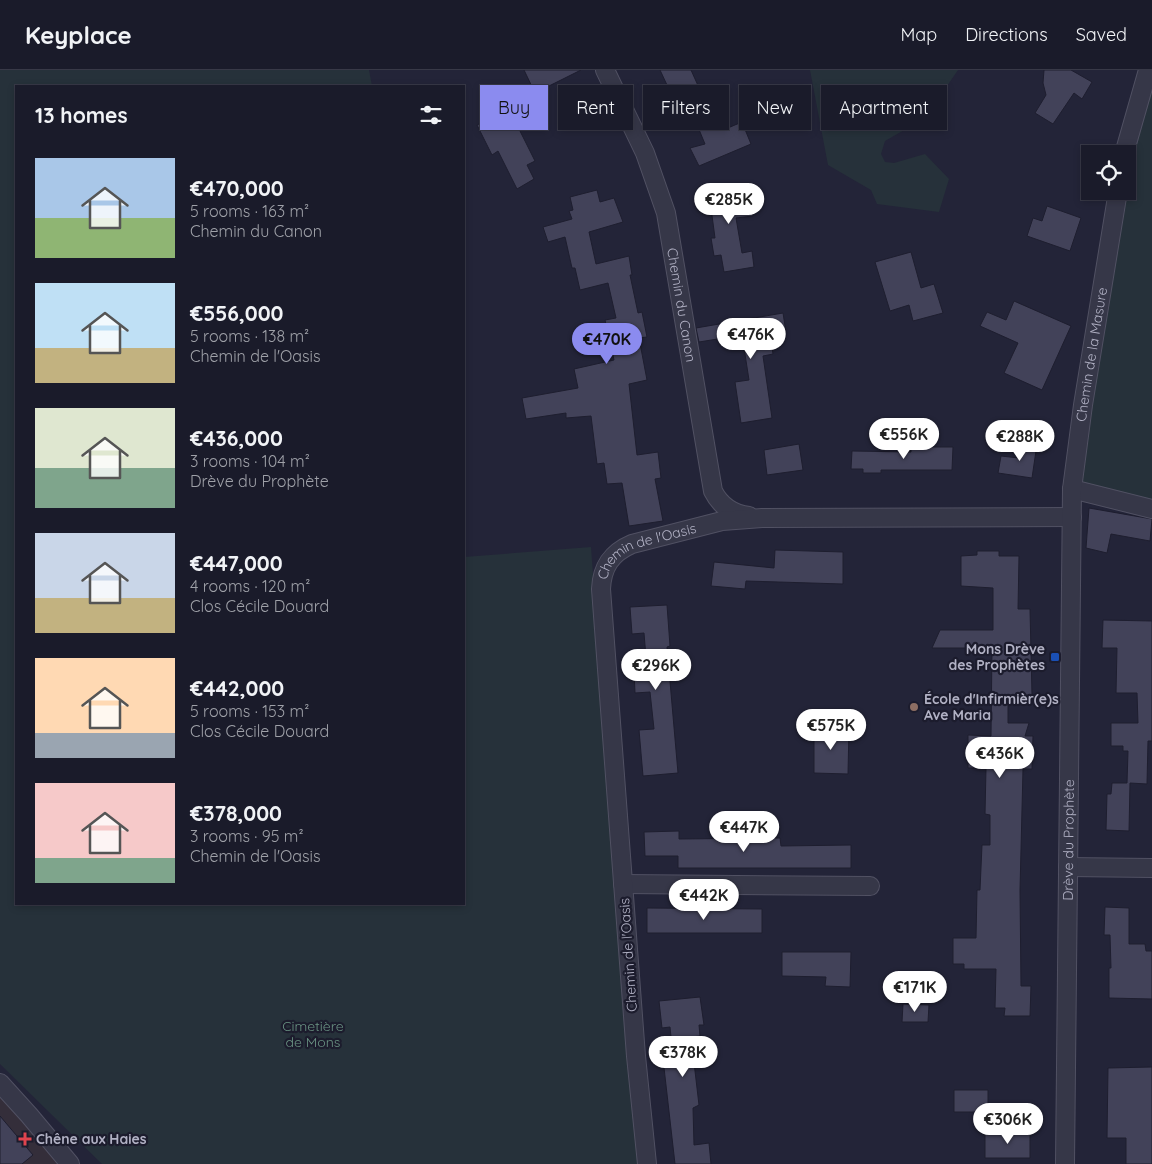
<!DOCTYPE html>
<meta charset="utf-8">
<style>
:root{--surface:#1a1b2a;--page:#232432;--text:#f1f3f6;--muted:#9fa1a8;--line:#383947;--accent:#8b8bef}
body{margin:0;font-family:Quicksand,sans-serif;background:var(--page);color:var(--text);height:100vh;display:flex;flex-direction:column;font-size:19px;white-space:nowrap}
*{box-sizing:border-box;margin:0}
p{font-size:16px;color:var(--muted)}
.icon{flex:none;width:28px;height:28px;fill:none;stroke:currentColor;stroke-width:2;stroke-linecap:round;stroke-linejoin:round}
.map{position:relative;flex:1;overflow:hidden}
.details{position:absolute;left:15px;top:15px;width:450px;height:820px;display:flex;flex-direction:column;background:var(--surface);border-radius:0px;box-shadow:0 2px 8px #0003,0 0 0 1px var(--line)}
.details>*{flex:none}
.hud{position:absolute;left:480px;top:15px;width:475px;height:45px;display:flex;gap:10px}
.tools{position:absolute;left:1081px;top:75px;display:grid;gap:10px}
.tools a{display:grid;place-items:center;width:55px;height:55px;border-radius:0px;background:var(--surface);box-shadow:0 2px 8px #0003,0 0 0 1px var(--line);font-size:25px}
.price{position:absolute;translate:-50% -42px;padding:0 11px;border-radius:18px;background:#fff;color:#222;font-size:16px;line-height:32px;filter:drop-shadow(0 1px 2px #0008)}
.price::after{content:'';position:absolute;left:50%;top:30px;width:15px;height:11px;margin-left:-8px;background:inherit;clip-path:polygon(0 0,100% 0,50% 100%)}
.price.current{background:var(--accent);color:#111}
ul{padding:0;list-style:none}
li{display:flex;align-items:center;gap:15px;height:125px;padding:0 20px}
li span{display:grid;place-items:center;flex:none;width:140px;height:100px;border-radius:0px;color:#555}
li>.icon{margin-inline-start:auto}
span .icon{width:60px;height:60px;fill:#fffc;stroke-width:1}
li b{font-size:21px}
h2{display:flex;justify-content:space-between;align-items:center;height:60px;padding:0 20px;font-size:21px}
.tag{padding:0 18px;border-radius:0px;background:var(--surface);box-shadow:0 2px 8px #0003,0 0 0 1px var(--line);font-size:18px;line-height:45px}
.tag.current{background:var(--accent);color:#111}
header{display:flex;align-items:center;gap:30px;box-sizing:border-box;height:70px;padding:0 25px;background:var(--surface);border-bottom:1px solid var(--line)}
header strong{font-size:24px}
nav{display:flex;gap:28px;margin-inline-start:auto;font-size:18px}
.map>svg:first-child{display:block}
</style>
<header>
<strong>Keyplace</strong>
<nav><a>Map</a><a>Directions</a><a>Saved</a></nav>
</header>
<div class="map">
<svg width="1152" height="1094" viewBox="0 0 1152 1094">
<rect width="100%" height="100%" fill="#232438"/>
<path fill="#342e3a" d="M0,1013L70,1094H0Z"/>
<path fill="#26313a" d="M0,0H369L372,16H16V834H464V487L591,477L621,898L647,1094H102L0,994Z
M810,0H958L925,48L885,71L881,84L885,92L894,93L925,84L949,109L939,142L877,134L871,120L828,95Z
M1152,0V439L1072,419L1118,121H1128V84Z"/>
<path fill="#424259" stroke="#1e1e2f" d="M524,0H581L535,23Z
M660,0H691L705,31L701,33L723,60L742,52L751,74L699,96L690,78L705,74L690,38L680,43Z
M1044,0H1071L1092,12L1082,29L1074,23L1053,54L1035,43L1046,25L1043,13Z
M509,39L535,91L527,95L534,109L517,119L498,81L492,85L477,55Z
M748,115L753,146L736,148L742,183L752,181L754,197L724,202L721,185L714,186L711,168H715L711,138L705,139L702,122Z
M597,120L600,132L614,128L623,152L589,162L596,194L629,186L632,205H630L638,243L642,242L647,267L639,268L647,310L629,314L637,385L658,382L661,408L655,409L663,451L629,456L622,413L607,414L604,393L597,394L591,346L566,348V343L526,349L522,328L578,318L574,299L614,290L605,250L616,248L608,213L580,220L575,198H572L565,167L548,172L543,157L572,149L569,141L573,140L570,127Z
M1047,136L1081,148L1070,181L1027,166L1033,148L1042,151Z
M911,182L921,218L934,214L943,243L913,251L909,235L890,241L875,192Z
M1014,231L1071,256L1042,320L1004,303L1018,273L980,256L987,242L1006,250Z
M783,243L786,262L770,264L773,284L763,286L772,348L741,353L735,312L749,310L742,265L699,272L696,258Z
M1022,372L1037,374L1032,408L998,403L1001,386L1019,388Z
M799,374L803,400L767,405L764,380Z
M911,377H953L952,400H881V403H863V399H851L852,381L911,382Z
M1089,438L1152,449L1150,471L1111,464L1107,483L1086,478Z
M775,480L843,482V514L746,511L745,519L711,516L714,492L774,498Z
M977,481H999V486H1019L1018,539H1030L1032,625L1008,626V653H1029L1025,666H1033L1032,699H1023L1020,820L1021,916H1031L1030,946H1004L1005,938H995L996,899H964V894H953V868H976L977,820H980L982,775H990V745L985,744L986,698H968V665L991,666L992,578H932L940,560H993V518L961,516V486L977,485Z
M667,535L670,576L667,577L678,703L643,706L639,660L654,659L650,622L635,623L634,601L647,600L644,563L632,564L630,537Z
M1103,550L1152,551V671H1148L1147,714L1130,713L1129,761L1106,760L1107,724H1111L1112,713H1127L1128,681H1123V676H1111V653H1138L1137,623H1116L1117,578H1102Z
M814,658H849L848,704L814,703Z
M679,761V769L780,768L781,776L851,775V798H678V786H645L644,762Z
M1105,837L1129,838V874H1145L1146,881H1152V929L1109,928V898H1111L1110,865H1104Z
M647,838L762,839V863H647Z
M782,882H851L850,917L825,916L826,907L782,906Z
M700,927L704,955H699L700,966L691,967L699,1035L693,1038L694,1075L709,1073L711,1094H675L663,989L673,987L670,957L662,958L659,931Z
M903,934L929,935L928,952H902Z
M1152,997V1094H1126V1068H1107L1108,998Z
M954,1020H988V1042H954Z
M0,1046L33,1085L22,1094H0Z
M985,1062H1030V1088H985Z"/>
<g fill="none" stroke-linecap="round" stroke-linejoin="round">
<defs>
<g id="minor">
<path id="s1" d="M605,0L645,83L666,143L713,421C720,435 732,444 749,446"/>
<path d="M1124,84L1148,0"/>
<path d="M1072,419L1152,439"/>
<path d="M1068,797L1152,798"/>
<path d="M623,814L870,816"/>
<path d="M0,1013L29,1045L70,1094"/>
<path id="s2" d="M647,1094L636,986L601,519C602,497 611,483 632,474L722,451L762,448L1072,447"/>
<path id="s3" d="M1065,1094L1072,419L1083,335L1118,121"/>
</g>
</defs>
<use href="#minor" stroke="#515163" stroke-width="20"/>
<use href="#minor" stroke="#363748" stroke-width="18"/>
</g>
<rect fill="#1a4fb4" stroke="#1c1c2d" stroke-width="2" x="1050" y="582" width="10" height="10" rx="2.5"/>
<circle fill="#8d6e63" stroke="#1c1c2d" stroke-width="2" cx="914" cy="637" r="5"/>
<path fill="#e0444e" stroke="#1c1c2d" stroke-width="2" d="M22.5 1061.5h5v5h5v5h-5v5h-5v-5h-5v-5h5z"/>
<g text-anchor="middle" stroke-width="4.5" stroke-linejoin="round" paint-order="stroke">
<g font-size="14" fill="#b1b1c4" stroke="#1c1c2d">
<text dy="5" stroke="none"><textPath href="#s1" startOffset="249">Chemin du Canon</textPath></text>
<text dy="5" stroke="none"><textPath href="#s3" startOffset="811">Chemin de la Masure</textPath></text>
<text dy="5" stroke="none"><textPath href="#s2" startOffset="644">Chemin de l'Oasis</textPath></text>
<text dy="5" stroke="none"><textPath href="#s3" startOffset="324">Drève du Prophète</textPath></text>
<text transform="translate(628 885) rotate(-94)" y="5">Chemin de l'Oasis</text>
</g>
<g font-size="14" font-weight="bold" fill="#b1b1c4" stroke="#1c1c2d" text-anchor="start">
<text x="1045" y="584" text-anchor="end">Mons Drève<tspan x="1045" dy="16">des Prophètes</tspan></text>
<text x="924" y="634">École d'Infirmièr(e)s<tspan x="924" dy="16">Ave Maria</tspan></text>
<text x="36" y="1074">Chêne aux Haies</text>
</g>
<g font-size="14" fill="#6a9383" stroke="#1c1c2d">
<text x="313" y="961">Cimetière<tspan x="313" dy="16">de Mons</tspan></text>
</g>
</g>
</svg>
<div class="tools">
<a><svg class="icon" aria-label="locate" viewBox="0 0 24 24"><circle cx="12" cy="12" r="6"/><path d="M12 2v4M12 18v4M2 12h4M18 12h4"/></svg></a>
</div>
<b class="price" style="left:729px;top:155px">€285K</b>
<b class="price" style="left:751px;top:290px">€476K</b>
<b class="price current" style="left:607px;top:295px">€470K</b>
<b class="price" style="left:904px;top:390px">€556K</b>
<b class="price" style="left:1020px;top:392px">€288K</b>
<b class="price" style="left:656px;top:621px">€296K</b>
<b class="price" style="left:831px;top:681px">€575K</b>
<b class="price" style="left:1000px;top:709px">€436K</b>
<b class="price" style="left:744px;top:783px">€447K</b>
<b class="price" style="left:704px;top:851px">€442K</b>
<b class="price" style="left:915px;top:943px">€171K</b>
<b class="price" style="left:683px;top:1008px">€378K</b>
<b class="price" style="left:1008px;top:1075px">€306K</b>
<div class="hud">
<a class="tag current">Buy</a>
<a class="tag">Rent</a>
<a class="tag">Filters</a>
<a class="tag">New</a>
<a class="tag">Apartment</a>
</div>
<section class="details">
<h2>13 homes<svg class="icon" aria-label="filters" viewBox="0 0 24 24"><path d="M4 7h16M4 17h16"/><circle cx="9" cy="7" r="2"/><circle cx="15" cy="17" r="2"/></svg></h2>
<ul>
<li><span style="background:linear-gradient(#a9c7e8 60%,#8fb573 0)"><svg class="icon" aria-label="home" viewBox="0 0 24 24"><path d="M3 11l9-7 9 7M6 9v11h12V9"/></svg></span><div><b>€470,000</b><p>5 rooms · 163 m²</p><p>Chemin du Canon</p></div></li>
<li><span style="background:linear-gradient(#bfe0f5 65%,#c2b280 0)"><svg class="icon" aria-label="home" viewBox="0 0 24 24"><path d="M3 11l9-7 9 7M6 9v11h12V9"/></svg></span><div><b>€556,000</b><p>5 rooms · 138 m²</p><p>Chemin de l'Oasis</p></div></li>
<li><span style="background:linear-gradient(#dfe7d0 60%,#7fa58c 0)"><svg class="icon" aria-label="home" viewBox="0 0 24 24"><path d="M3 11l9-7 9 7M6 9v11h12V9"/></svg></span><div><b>€436,000</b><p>3 rooms · 104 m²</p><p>Drève du Prophète</p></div></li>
<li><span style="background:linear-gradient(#c9d6e8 65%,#c2b280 0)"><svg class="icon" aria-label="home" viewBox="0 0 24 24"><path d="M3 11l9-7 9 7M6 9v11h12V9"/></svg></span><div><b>€447,000</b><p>4 rooms · 120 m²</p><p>Clos Cécile Douard</p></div></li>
<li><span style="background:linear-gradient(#ffd9b3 75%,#9aa5b1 0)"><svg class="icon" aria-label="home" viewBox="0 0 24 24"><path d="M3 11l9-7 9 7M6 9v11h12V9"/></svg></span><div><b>€442,000</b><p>5 rooms · 153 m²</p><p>Clos Cécile Douard</p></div></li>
<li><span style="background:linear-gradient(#f6c9c9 75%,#7fa58c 0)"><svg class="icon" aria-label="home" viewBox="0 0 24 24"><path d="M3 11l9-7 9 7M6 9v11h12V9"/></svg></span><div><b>€378,000</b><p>3 rooms · 95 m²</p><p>Chemin de l'Oasis</p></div></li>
</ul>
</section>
</div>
